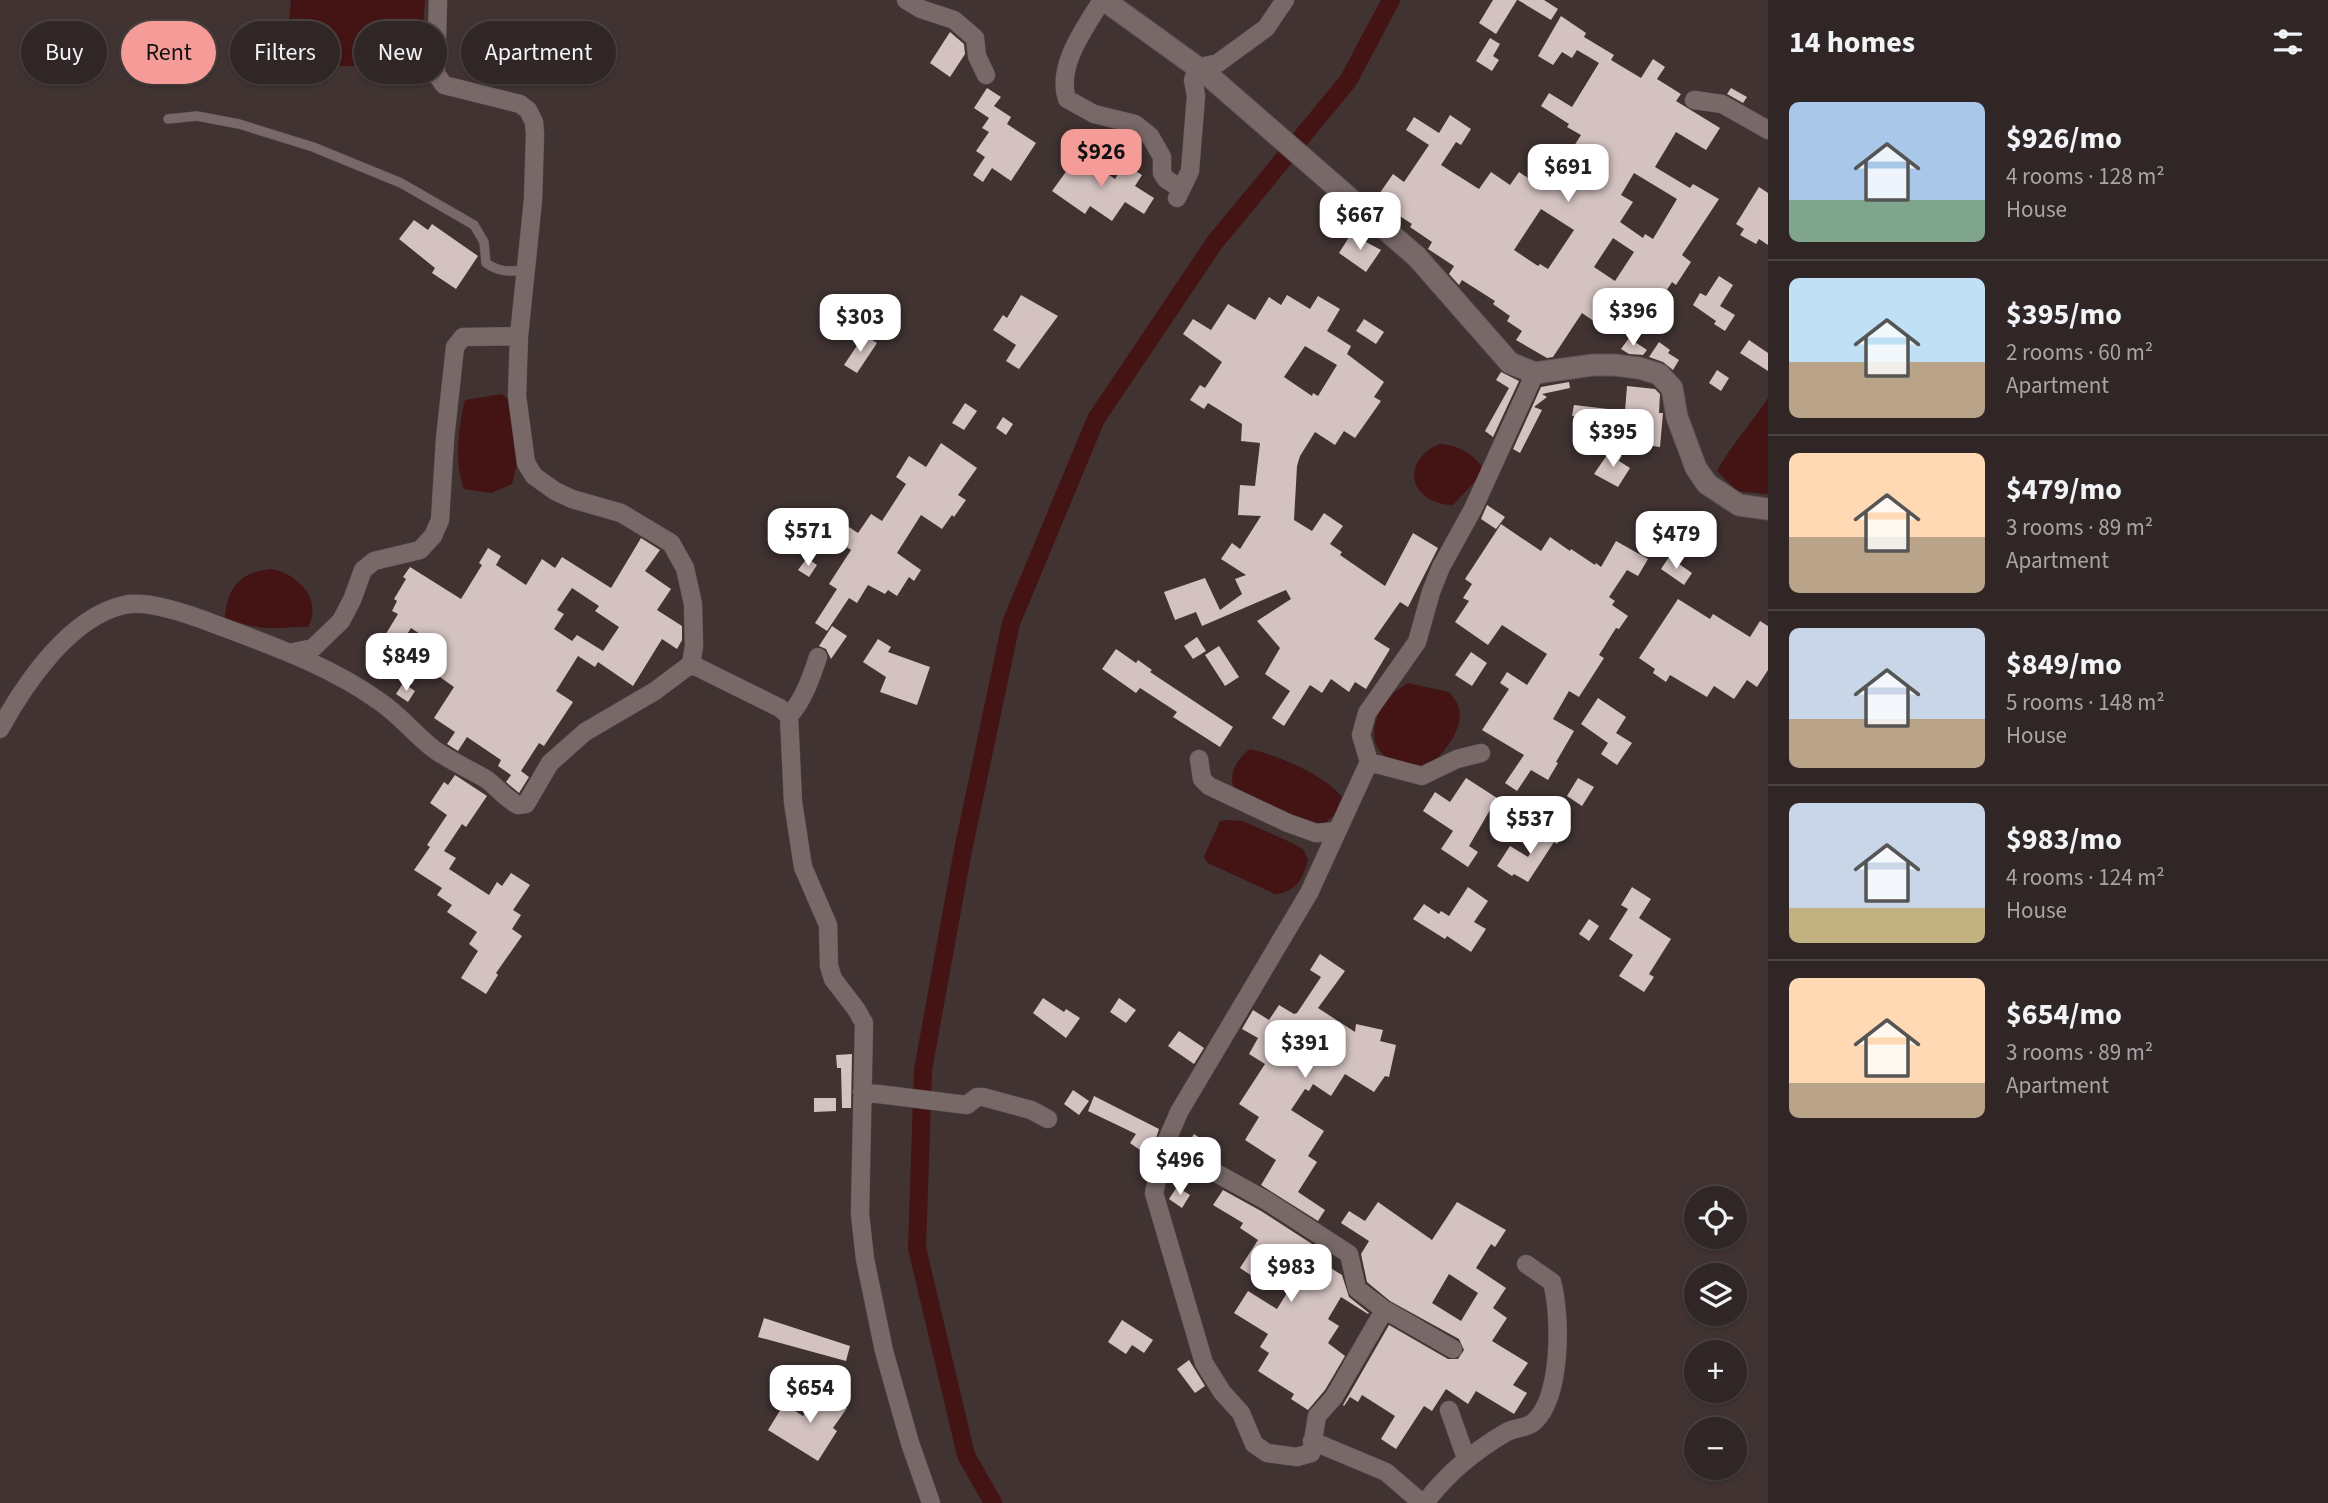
<!DOCTYPE html>
<meta charset="utf-8">
<style>
:root{--surface:#302626;--page:#382e2e;--text:#f1f3f6;--muted:#a8a5a7;--line:#4b4343;--accent:#f59b98}
body{margin:0;font-family:"Source Sans 3",sans-serif;background:var(--page);color:var(--text);height:100vh;display:flex;flex-direction:column;font-size:26px;white-space:nowrap}
*{box-sizing:border-box;margin:0}
p{font-size:23px;color:var(--muted)}
.icon{flex:none;width:38px;height:38px;fill:none;stroke:currentColor;stroke-width:2;stroke-linecap:round;stroke-linejoin:round}
.map{position:relative;flex:1;overflow:hidden}
.drawer{display:flex;flex-direction:column;background:var(--surface);width:560px}
.drawer>*{flex:none}
.hud{position:absolute;left:21px;top:21px;width:665px;height:63px;display:flex;gap:14px}
.fabs{position:absolute;left:1684px;top:1186px;display:grid;gap:14px}
.fabs a{display:grid;place-items:center;width:63px;height:63px;border-radius:50%;background:var(--surface);box-shadow:0 2px 5px #0004,0 0 0 2px var(--line);font-size:35px}
.price{position:absolute;translate:-50% -60px;padding:0 16px;border-radius:14px;background:#fff;color:#222;font-size:23px;line-height:46px;filter:drop-shadow(0 2px 4px #0008)}
.price::after{content:'';position:absolute;left:50%;top:42px;width:21px;height:16px;margin-left:-10px;background:inherit;clip-path:polygon(0 0,100% 0,50% 100%)}
.price.on{background:var(--accent);color:#111}
ul{padding:0;list-style:none}
li{display:flex;align-items:center;gap:21px;height:175px;padding:0 21px}
li+li{border-top:2px solid var(--line)}
li span{display:grid;place-items:center;flex:none;width:196px;height:140px;border-radius:10px;color:#555}
li>.icon{margin-inline-start:auto}
span .icon{width:84px;height:84px;fill:#fffc;stroke-width:1}
li b{font-size:30px}
h2{display:flex;justify-content:space-between;align-items:center;height:84px;padding:0 21px;font-size:30px}
.pill{padding:0 24px;border-radius:32px;background:var(--surface);box-shadow:0 2px 5px #0004,0 0 0 2px var(--line);font-size:24px;line-height:63px}
.pill.on{background:var(--accent);color:#111}
main{display:flex;flex:1;min-height:0}
.map>svg:first-child{display:block}
</style>
<main>
<div class="map">
<svg width="1768" height="1503" viewBox="0 0 1768 1503">
<rect width="100%" height="100%" fill="#403332"/>
<path fill="#441314" d="M291,0H425L420,66H290L288,32Z
M502,394L513,404L517,464L512,484L491,493L464,489C454,462 458,429 465,400Z
M1768,398V494L1737,491L1717,471C1731,445 1752,423 1768,398Z
M1439,444C1457,445 1469,451 1481,465V475L1453,505C1410,504 1399,462 1439,444Z
M272,569C298,574 323,600 308,627C295,626 281,629 269,628C253,627 239,623 225,618C227,588 240,571 272,569Z
M1408,683L1449,692C1452,696 1457,701 1458,706C1467,730 1439,757 1424,773C1412,768 1398,765 1388,758C1366,745 1374,717 1386,700C1392,693 1400,688 1408,683Z
M1250,749C1277,755 1325,775 1342,797L1334,815L1320,828L1235,791C1227,775 1237,758 1250,749Z
M1229,820L1243,821L1290,842L1303,849L1308,860C1303,878 1296,893 1275,894L1208,863L1204,857L1220,821Z"/>
<g fill="none" stroke-linecap="round" stroke-linejoin="round">
<path stroke="#441314" stroke-width="18" d="M993,1503L966,1455L917,1248L923,1070L963,850L1011,623L1096,419L1215,242L1348,81L1391,0"/>
</g>
<path fill="#d3c2c0" fill-rule="evenodd" d="M1493,0H1517L1496,34L1479,23Z
M1518,0H1544L1558,9L1551,20Z
M1561,16L1586,33L1584,37L1614,55L1611,60L1641,78L1653,59L1665,67L1657,79L1681,94L1676,101L1720,128L1706,150L1676,132L1655,167L1690,188L1693,184L1719,199L1682,255L1691,262L1676,285L1672,282L1661,299L1648,291L1632,315L1610,300L1595,322L1582,313L1553,357L1547,358L1516,340L1522,331L1507,321L1510,316L1493,304L1495,301L1462,280L1459,285L1449,274L1454,266L1428,249L1432,242L1410,227L1412,224L1375,200L1393,174L1404,182L1429,145L1406,130L1414,117L1439,133L1450,115L1471,129L1461,145L1456,142L1441,165L1479,189L1491,172L1510,185L1519,172L1531,180L1545,159L1560,168L1581,135L1567,127L1569,124L1541,106L1549,93L1572,107L1599,63L1577,50L1572,58L1562,52L1553,65L1538,56ZM1634,173L1677,199L1653,239L1645,234L1643,238L1620,222L1633,202L1621,195ZM1541,209L1574,230L1548,269L1540,264L1538,266L1514,250ZM1613,238L1634,252L1615,281L1594,267Z
M950,32L964,44L965,54L950,77L930,63Z
M1490,38L1500,44L1493,56L1499,60L1492,71L1476,61Z
M987,88L1001,97L994,106L1011,117L1007,124L1036,143L1011,181L992,168L983,182L973,175L985,157L976,151L989,132L982,128L989,118L974,108Z
M1731,88L1747,97L1743,103L1727,94Z
M1081,151L1093,158L1090,162L1115,179L1124,164L1142,175L1135,186L1154,198L1144,214L1125,202L1112,221L1090,206L1085,214L1052,191Z
M1759,187L1768,193V245L1759,239L1756,244L1740,235L1744,229L1736,224Z
M414,220L428,230L432,224L478,256L456,289L432,273L435,268L399,239Z
M1351,234L1381,250L1366,272L1339,253Z
M1719,276L1733,285L1720,306L1735,315L1725,331L1714,324L1716,321L1693,305L1700,293L1706,296Z
M1021,295L1058,316L1019,369L1006,361L1016,345L993,330L1003,315L1007,318Z
M1287,295L1310,309L1318,296L1340,309L1327,331L1351,346L1347,354L1384,382L1374,397L1381,401L1355,438L1344,431L1335,445L1315,432L1300,456L1297,466L1294,520L1312,531L1324,513L1343,526L1330,544L1342,552L1340,555L1385,586L1413,533L1438,548L1408,607L1400,602L1374,639L1390,649L1366,689L1355,682L1349,692L1331,679L1322,693L1310,685L1284,726L1272,718L1290,691L1265,674L1280,648L1257,621L1291,599L1286,590L1202,626L1196,612L1175,620L1164,592L1205,578L1220,610L1242,594L1235,579L1246,575L1221,559L1232,543L1240,549L1261,516L1238,515L1240,485L1255,486L1260,443L1241,441L1242,424L1208,403L1204,409L1190,400L1200,385L1205,388L1222,362L1183,334L1193,319L1211,330L1228,304L1255,320L1269,297L1281,305ZM1305,346L1337,365L1318,396L1313,393L1312,396L1284,377Z
M1364,319L1384,332L1376,344L1356,331Z
M864,335L877,343L857,373L844,365Z
M1629,338L1647,350L1643,355L1629,354L1621,349Z
M1749,340L1768,353V371L1740,353Z
M1659,342L1670,350L1668,353L1679,360L1673,370L1663,362L1649,357Z
M1717,370L1729,378L1721,391L1709,383Z
M1501,372L1519,381L1493,437L1485,431L1509,388L1496,380Z
M1569,382L1570,388L1542,394L1547,397L1534,407L1542,410L1520,453L1513,449L1541,387Z
M1627,386L1655,389L1660,394L1659,413H1663L1660,447L1645,445L1647,428L1606,421L1602,453L1590,445L1593,419L1572,416L1574,405L1625,411Z
M965,403L977,411L964,430L952,423Z
M1003,417L1013,424L1006,435L996,428Z
M941,443L977,468L958,495L966,500L954,517L952,515L942,529L921,515L897,553L921,570L914,581L909,577L897,596L888,590L885,594L868,585L857,603L849,598L827,631L815,623L837,589L829,584L851,550L839,542L849,527L858,533L871,514L882,521L906,484L896,477L909,456L926,467Z
M1611,449L1622,456L1619,461L1630,468L1618,487L1594,474Z
M1487,505L1505,517L1496,529L1481,519Z
M1501,524L1541,551L1550,537L1570,551L1571,549L1595,565L1596,563L1601,567L1616,541L1648,559L1638,576L1627,570L1609,597L1615,601L1612,605L1628,616L1619,629L1616,628L1599,655L1604,658L1579,697L1569,691L1553,719L1574,731L1556,762L1558,763L1548,780L1531,770L1517,791L1505,783L1524,755L1482,730L1509,689L1500,683L1507,672L1527,685L1547,654L1502,625L1488,645L1455,622L1469,601L1463,598L1472,584L1465,579Z
M641,538L660,550L645,571L671,589L657,610L682,626V640L677,649L662,639L633,686L598,662L595,667L578,656L556,691L573,702L544,746L539,743L521,771L529,777L519,793L506,782L511,775L498,766L501,760L467,737L458,751L447,744L455,732L434,718L454,687L419,662L432,642L411,628L399,647L384,637L398,614L392,611L397,601L394,599L406,579L403,577L410,567L461,599L482,565L479,563L488,548L501,556L496,565L526,585L542,559L555,568L562,557L611,588ZM572,588L599,606L595,611L619,627L603,651L577,635L572,641L554,629L564,614L557,610Z
M1669,557L1692,573L1684,585L1661,569Z
M807,558L817,565L809,577L798,570Z
M1678,599L1710,619L1713,614L1750,637L1760,621L1768,626V670L1757,687L1747,680L1734,699L1714,686L1707,697L1670,675L1666,682L1653,673L1655,669L1639,658Z
M832,626L847,636L831,659L826,649L819,646Z
M1197,637L1206,651L1193,659L1184,646Z
M878,639L891,647L888,652L930,667L917,705L880,692L886,677L863,662Z
M1219,646L1239,677L1225,686L1205,655Z
M1116,649L1136,663L1138,660L1152,670L1150,672L1233,727L1220,747L1173,717L1177,712L1140,688L1136,693L1102,669Z
M1471,652L1487,663L1472,686L1455,675Z
M409,659L422,667L412,684L399,675Z
M403,683L415,691L408,702L396,694Z
M1598,698L1626,717L1616,733L1632,743L1617,765L1601,754L1608,743L1581,724Z
M455,775L487,796L466,827L462,824L444,851L456,858L449,869L489,895L497,882L502,886L511,873L530,885L513,910L521,915L512,929L522,936L496,973L498,975L486,994L461,978L478,951L469,944L477,932L447,912L452,905L437,895L442,888L414,870L430,847L427,845L447,815L430,803L444,782L448,785Z
M1466,778L1497,798L1469,846L1478,852L1468,867L1441,849L1453,831L1423,811L1435,792L1450,802Z
M1578,778L1594,787L1582,806L1567,796Z
M1549,824L1564,833L1557,844L1554,842L1528,882L1514,874L1512,876L1497,866L1510,846L1528,857Z
M1468,887L1488,901L1474,922L1486,929L1471,952L1447,936L1445,939L1413,919L1424,904L1439,914L1441,911L1449,916Z
M1632,887L1651,899L1639,918L1671,939L1649,974L1654,977L1644,992L1619,976L1633,955L1609,939L1628,909L1621,905Z
M1589,919L1599,926L1589,941L1579,934Z
M1320,954L1345,971L1318,1008L1355,1032L1356,1024L1383,1030L1380,1041L1396,1045L1389,1077L1385,1076L1374,1092L1345,1074L1331,1096L1313,1084L1309,1091L1305,1089L1291,1110L1324,1131L1308,1156L1317,1162L1298,1192L1325,1210L1318,1221L1261,1185L1276,1160L1245,1140L1259,1117L1239,1104L1265,1064L1249,1054L1258,1038L1242,1029L1253,1010L1269,1020L1279,1005L1294,1014L1297,1013L1321,977L1310,970Z
M1043,998L1064,1012L1066,1009L1080,1018L1066,1038L1033,1013Z
M1119,998L1136,1010L1126,1023L1110,1012Z
M1179,1031L1204,1048L1194,1064L1168,1046Z
M852,1054L851,1108H842L841,1068H837L836,1055Z
M1073,1090L1089,1101L1079,1115L1064,1104Z
M1094,1096L1159,1129L1150,1157L1130,1143L1136,1134L1088,1111Z
M814,1098H836V1111L814,1112Z
M1194,1134L1216,1149L1211,1157L1189,1142Z
M1177,1187L1190,1195L1182,1208L1169,1199Z
M1223,1190L1261,1211L1329,1255L1324,1264L1342,1275L1349,1297L1369,1313L1368,1314L1341,1297L1328,1319L1339,1326L1328,1343L1345,1356L1325,1390L1308,1410L1291,1399L1294,1394L1258,1371L1269,1353L1260,1347L1268,1334L1234,1313L1248,1291L1277,1309L1292,1285L1263,1266L1255,1278L1240,1268L1258,1240L1240,1228L1243,1223L1213,1205Z
M1378,1202L1432,1240L1457,1202L1506,1230L1495,1247L1491,1244L1476,1268L1506,1288L1493,1308L1507,1318L1492,1341L1528,1363L1513,1385L1527,1393L1514,1414L1476,1391L1468,1404L1446,1389L1432,1411L1424,1406L1396,1449L1381,1439L1395,1416L1362,1395L1358,1402L1350,1397L1344,1406L1343,1405L1389,1325L1448,1359H1458L1464,1350L1459,1339L1390,1301L1367,1282L1361,1254L1369,1241L1341,1223L1349,1211L1365,1221ZM1449,1274L1478,1293L1461,1321L1432,1303Z
M764,1318L850,1346L846,1361L758,1337Z
M1122,1320L1153,1340L1144,1353L1132,1345L1126,1354L1108,1342Z
M1189,1360L1205,1386L1195,1393L1177,1369Z
M820,1391L847,1408L833,1428L837,1431L818,1461L768,1430L784,1404L803,1416Z"/>
<g fill="none" stroke-linecap="round" stroke-linejoin="round">
<defs>
<path id="service" d="M168,119L197,116L239,124L313,147L401,183L474,225L484,242L486,263C499,272 509,272 524,270"/>
<path id="minor" d="M438,0L436,74L444,85L520,104L528,110L534,122L535,135L533,200L519,336L517,396L526,463L534,476L555,491L572,499L621,513L671,543L685,568L693,604L694,646L691,664L780,708L789,716L793,802L803,867L828,925L829,966L833,979L856,1009L864,1023L860,1214L865,1259L884,1351L910,1443L931,1503
M906,0L921,9L954,20L975,38L977,56L986,75
M1102,0C1085,28 1056,66 1067,99L1094,114L1135,124L1150,136L1162,157V173L1166,179L1181,189
M1694,100L1722,104L1768,130
M1177,198L1190,171L1196,96L1193,80L1197,68L1218,63L1266,28L1285,0
M294,652L313,648L341,621L352,600L363,570L374,561L420,550L433,536L440,520L445,439L455,347L463,337L519,336
M789,716C804,699 811,678 818,657
M0,729C25,683 70,617 124,605C148,599 194,616 217,625C273,646 330,666 379,701C400,715 415,735 435,750C451,761 469,769 486,779C497,787 506,799 518,805L526,804L550,763L585,732L655,691L691,664
M1199,759L1202,779L1209,786L1288,823L1316,833L1337,831
M1369,762L1422,776L1457,759L1481,753
M862,1092L967,1105L977,1097H983L1031,1110L1048,1119
M1167,1140L1207,1168L1267,1201L1349,1254L1357,1289L1382,1308L1383,1312L1334,1397L1317,1416L1311,1453L1297,1457L1267,1453L1254,1444L1241,1413L1222,1392L1204,1363L1154,1193L1167,1140L1179,1112L1309,893L1369,762L1361,735L1367,713L1417,642L1431,592L1441,567L1473,509L1535,373
M1383,1312L1387,1311L1453,1349
M1449,1410L1466,1458
M1312,1441L1386,1472L1422,1503
M1425,1503C1447,1473 1473,1452 1505,1433C1514,1427 1526,1429 1534,1422C1562,1396 1561,1316 1552,1282L1526,1264"/>
<path id="tertiary" d="M1104,0L1208,75L1417,257L1510,363L1535,373L1593,365H1614L1639,368L1659,374L1672,388L1677,417L1696,468L1707,484L1739,505L1768,509"/>
</defs>
<use href="#service" stroke="#5d5252" stroke-width="10"/>
<use href="#minor" stroke="#5d5252" stroke-width="19"/>
<use href="#tertiary" stroke="#5d5252" stroke-width="23"/>
<use href="#service" stroke="#786968" stroke-width="9"/>
<use href="#minor" stroke="#786968" stroke-width="18"/>
<use href="#tertiary" stroke="#786968" stroke-width="21"/>
</g>
</svg>
<div class="fabs">
<a><svg class="icon" aria-label="locate" viewBox="0 0 24 24"><circle cx="12" cy="12" r="6"/><path d="M12 2v4M12 18v4M2 12h4M18 12h4"/></svg></a>
<a><svg class="icon" aria-label="layers" viewBox="0 0 24 24"><path d="M12 4l9 5-9 5-9-5zM3 14l9 5 9-5"/></svg></a>
<a>+</a>
<a>−</a>
</div>
<b class="price on" style="left:1101px;top:189px">$926</b>
<b class="price" style="left:1568px;top:204px">$691</b>
<b class="price" style="left:1360px;top:252px">$667</b>
<b class="price" style="left:1633px;top:348px">$396</b>
<b class="price" style="left:860px;top:354px">$303</b>
<b class="price" style="left:1613px;top:469px">$395</b>
<b class="price" style="left:808px;top:568px">$571</b>
<b class="price" style="left:1676px;top:571px">$479</b>
<b class="price" style="left:406px;top:693px">$849</b>
<b class="price" style="left:1530px;top:856px">$537</b>
<b class="price" style="left:1305px;top:1080px">$391</b>
<b class="price" style="left:1180px;top:1197px">$496</b>
<b class="price" style="left:1291px;top:1304px">$983</b>
<b class="price" style="left:810px;top:1425px">$654</b>
<div class="hud">
<a class="pill">Buy</a>
<a class="pill on">Rent</a>
<a class="pill">Filters</a>
<a class="pill">New</a>
<a class="pill">Apartment</a>
</div>
</div>
<section class="drawer">
<h2>14 homes<svg class="icon" aria-label="filters" viewBox="0 0 24 24"><path d="M4 7h16M4 17h16"/><circle cx="9" cy="7" r="2"/><circle cx="15" cy="17" r="2"/></svg></h2>
<ul>
<li><span style="background:linear-gradient(#a9c7e8 70%,#7fa58c 0)"><svg class="icon" aria-label="home" viewBox="0 0 24 24"><path d="M3 11l9-7 9 7M6 9v11h12V9"/></svg></span><div><b>$926/mo</b><p>4 rooms · 128 m²</p><p>House</p></div></li>
<li><span style="background:linear-gradient(#bfe0f5 60%,#b9a48a 0)"><svg class="icon" aria-label="home" viewBox="0 0 24 24"><path d="M3 11l9-7 9 7M6 9v11h12V9"/></svg></span><div><b>$395/mo</b><p>2 rooms · 60 m²</p><p>Apartment</p></div></li>
<li><span style="background:linear-gradient(#ffd9b3 60%,#b9a48a 0)"><svg class="icon" aria-label="home" viewBox="0 0 24 24"><path d="M3 11l9-7 9 7M6 9v11h12V9"/></svg></span><div><b>$479/mo</b><p>3 rooms · 89 m²</p><p>Apartment</p></div></li>
<li><span style="background:linear-gradient(#c9d6e8 65%,#b9a48a 0)"><svg class="icon" aria-label="home" viewBox="0 0 24 24"><path d="M3 11l9-7 9 7M6 9v11h12V9"/></svg></span><div><b>$849/mo</b><p>5 rooms · 148 m²</p><p>House</p></div></li>
<li><span style="background:linear-gradient(#c9d6e8 75%,#c2b280 0)"><svg class="icon" aria-label="home" viewBox="0 0 24 24"><path d="M3 11l9-7 9 7M6 9v11h12V9"/></svg></span><div><b>$983/mo</b><p>4 rooms · 124 m²</p><p>House</p></div></li>
<li><span style="background:linear-gradient(#ffd9b3 75%,#b9a48a 0)"><svg class="icon" aria-label="home" viewBox="0 0 24 24"><path d="M3 11l9-7 9 7M6 9v11h12V9"/></svg></span><div><b>$654/mo</b><p>3 rooms · 89 m²</p><p>Apartment</p></div></li>
</ul>
</section>
</main>
